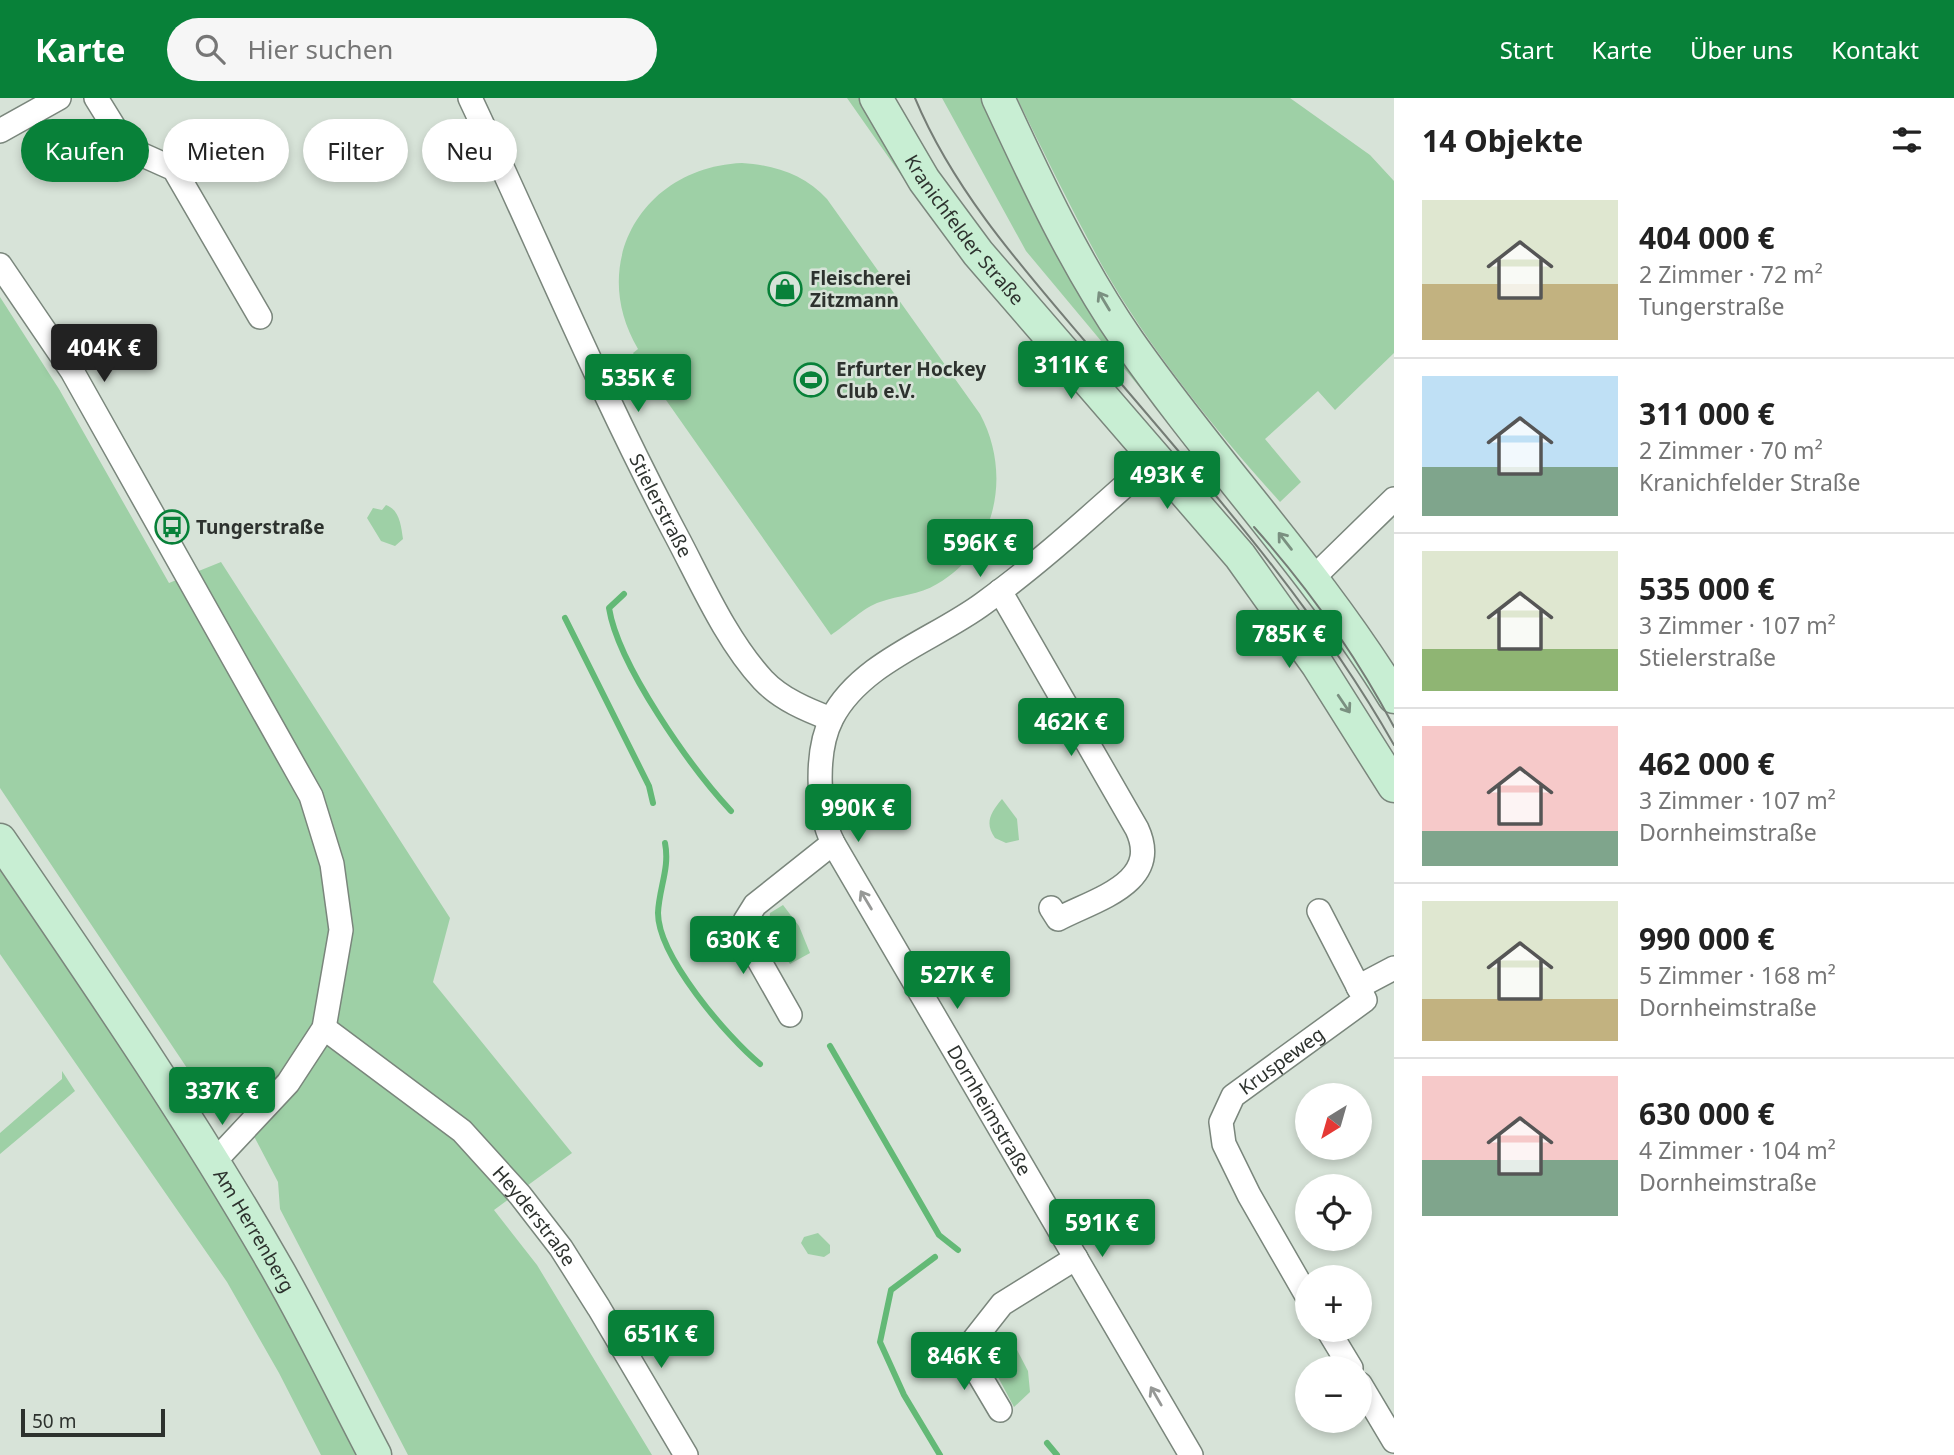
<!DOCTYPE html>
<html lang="de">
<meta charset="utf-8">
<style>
:root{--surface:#fff;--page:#f6f6f6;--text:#222;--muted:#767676;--line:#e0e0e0;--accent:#088139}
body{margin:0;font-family:"Noto Sans",sans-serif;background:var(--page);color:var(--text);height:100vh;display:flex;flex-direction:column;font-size:26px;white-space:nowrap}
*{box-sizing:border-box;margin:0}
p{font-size:23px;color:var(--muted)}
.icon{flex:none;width:38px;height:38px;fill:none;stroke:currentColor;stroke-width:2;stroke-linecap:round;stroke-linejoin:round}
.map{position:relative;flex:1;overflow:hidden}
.panel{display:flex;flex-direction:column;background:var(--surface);width:560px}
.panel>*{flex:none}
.top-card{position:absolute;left:21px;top:21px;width:665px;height:63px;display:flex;gap:14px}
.needle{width:46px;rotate:217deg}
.fabs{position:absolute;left:1295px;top:985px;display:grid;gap:14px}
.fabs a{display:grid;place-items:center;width:77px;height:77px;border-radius:50%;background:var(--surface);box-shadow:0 4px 10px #0003;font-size:35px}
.scale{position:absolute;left:21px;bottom:18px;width:144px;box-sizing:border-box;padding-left:7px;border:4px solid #2d322e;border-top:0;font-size:19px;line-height:24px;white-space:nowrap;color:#2d322e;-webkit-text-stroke:5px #d7e3d8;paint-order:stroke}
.price{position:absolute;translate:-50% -60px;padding:0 16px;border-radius:7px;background:var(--accent);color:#fff;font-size:23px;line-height:46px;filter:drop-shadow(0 2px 4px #0008)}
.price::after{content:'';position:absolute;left:50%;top:42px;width:21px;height:16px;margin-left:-10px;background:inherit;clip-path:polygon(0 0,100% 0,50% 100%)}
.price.current{background:#222;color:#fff}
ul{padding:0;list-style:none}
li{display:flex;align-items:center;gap:21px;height:175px;padding:0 28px}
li+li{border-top:2px solid var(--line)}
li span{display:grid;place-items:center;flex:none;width:196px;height:140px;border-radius:0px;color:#555}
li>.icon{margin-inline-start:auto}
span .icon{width:84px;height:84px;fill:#fffc;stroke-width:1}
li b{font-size:30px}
h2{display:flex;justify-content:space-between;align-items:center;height:84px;padding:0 28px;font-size:30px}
.pill{padding:0 24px;border-radius:32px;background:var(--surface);box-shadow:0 4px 10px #0003;font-size:24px;line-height:63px}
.pill.current{background:var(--accent);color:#fff}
header{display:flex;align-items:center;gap:42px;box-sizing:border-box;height:98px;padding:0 35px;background:var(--accent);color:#fff}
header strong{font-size:33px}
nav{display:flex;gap:38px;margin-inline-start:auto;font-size:24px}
.search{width:490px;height:63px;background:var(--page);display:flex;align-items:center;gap:18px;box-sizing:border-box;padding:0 24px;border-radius:38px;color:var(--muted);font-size:26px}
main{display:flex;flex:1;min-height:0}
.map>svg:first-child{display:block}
</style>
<header>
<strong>Karte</strong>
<div class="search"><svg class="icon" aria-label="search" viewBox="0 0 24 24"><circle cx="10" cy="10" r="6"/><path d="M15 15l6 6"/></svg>Hier suchen</div>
<nav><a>Start</a><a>Karte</a><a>Über uns</a><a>Kontakt</a></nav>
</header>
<main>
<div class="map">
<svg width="1394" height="1357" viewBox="0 0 1394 1357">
<rect width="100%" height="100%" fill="#d7e3d8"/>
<path fill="#9ed0a6" d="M847,0H867L934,124Z
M942,0H986L1172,328L1026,153Z
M1017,0H1290L1370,57L1394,83V255L1335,312L1318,293L1265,341L1301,384L1280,404C1216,333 1152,254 1104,171C1073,115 1045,57 1017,0Z
M742,65C775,67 805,77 827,101L980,316C1012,375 997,452 937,486C919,497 899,497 880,504C864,509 846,527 831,537L633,255L638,251C587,165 643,69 742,65Z
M0,199L59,291L169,485L221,464L450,820L433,884L572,1055L494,1112L537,1167L652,1357H408L280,1111L278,1084L234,1000L201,991L0,690Z
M386,407C400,412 401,428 403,441L395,448L381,443L367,420L373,410L382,412Z
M1002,701L1017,721L1019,742L1006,745L995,740C984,725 991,714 1002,701Z
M0,765L152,991L253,1159L358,1357H321L279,1275L227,1184L0,856Z
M783,807L799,828L810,855L790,866L768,836L770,815Z
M62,973L75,993L0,1056V1035L62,981Z
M818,1135L830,1147V1155L824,1159L808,1156L801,1145L804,1139Z
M1016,1250L1028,1273L1030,1294L1014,1309L990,1264Z"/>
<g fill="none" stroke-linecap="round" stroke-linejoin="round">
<path stroke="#63b976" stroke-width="6" d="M624,496L609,510C618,567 691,670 731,713
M565,520L649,688L653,705
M665,745C670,770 659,790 658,815C658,858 727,939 760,966
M830,948L939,1137L958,1152
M935,1159L891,1192L880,1244L904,1297L940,1357
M1047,1345L1057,1357"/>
<defs>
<g id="minor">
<path d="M96,0L127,50L174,71L260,219"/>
<path id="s1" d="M470,0C539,146 600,294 676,437C701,484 726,542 763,582C781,601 807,612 831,621"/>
<path d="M0,33L59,0"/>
<path d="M0,167L72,273L311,698L332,766L341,832L324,930L288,985L213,1065"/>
<path id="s2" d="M1156,360C1100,409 1044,462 984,505C936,541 861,564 832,620C815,653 817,713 833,745L1191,1357"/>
<path d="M1313,480L1394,401"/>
<path d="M1000,493L1137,731C1162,785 1096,801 1058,821L1051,810"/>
<path d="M1358,889L1394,870"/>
<path d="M790,917L747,841L745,823L755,807L833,745"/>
<path id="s3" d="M324,930L462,1033L520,1097L561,1150L599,1210L686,1357"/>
<path id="s4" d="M1307,1198L1249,1097L1224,1046L1221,1024L1233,998L1365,902L1319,813"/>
<path d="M1328,1232L1351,1270"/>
<path d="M1360,1286L1394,1343"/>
<path d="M1000,1312L965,1253L1002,1206L1076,1160"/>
</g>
<g id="secondary">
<path id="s5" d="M876,0L924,82L978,155L1240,458L1317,566L1394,688"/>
<path d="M998,0C1036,82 1076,168 1128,243C1213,365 1316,472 1394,599"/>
<path id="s6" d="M0,742C97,884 194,1025 279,1174C313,1234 343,1296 375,1357"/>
</g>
</defs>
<use href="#minor" stroke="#7a867c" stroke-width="26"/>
<use href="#secondary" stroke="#7a867c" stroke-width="35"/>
<use href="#minor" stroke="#fff" stroke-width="23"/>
<use href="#secondary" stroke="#c8eed3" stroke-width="32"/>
<path stroke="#757d76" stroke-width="2" d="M915,0C955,96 1028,176 1095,255C1201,380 1313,504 1394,647
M1254,429C1308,490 1356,557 1394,629"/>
</g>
<defs><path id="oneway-shaft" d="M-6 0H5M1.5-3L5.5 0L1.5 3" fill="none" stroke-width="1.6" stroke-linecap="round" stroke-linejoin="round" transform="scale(1.75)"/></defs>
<g stroke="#7a9080">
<use href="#oneway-shaft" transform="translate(1104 203) rotate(-121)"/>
<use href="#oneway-shaft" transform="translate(1285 443) rotate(-128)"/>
<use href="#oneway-shaft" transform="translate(1344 606) rotate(56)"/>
</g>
<g stroke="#969896">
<use href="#oneway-shaft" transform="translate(866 802) rotate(-121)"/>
<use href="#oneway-shaft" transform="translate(1156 1298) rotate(-120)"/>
</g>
<defs>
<symbol id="shop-ring" viewBox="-11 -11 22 22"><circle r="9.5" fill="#d7e3d8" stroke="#088139" stroke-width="1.5"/><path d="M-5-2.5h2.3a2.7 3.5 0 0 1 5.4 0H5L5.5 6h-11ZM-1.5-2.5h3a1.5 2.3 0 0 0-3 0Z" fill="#088139"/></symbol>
<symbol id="stadium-ring" viewBox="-11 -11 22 22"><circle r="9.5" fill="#d7e3d8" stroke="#088139" stroke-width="1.5"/><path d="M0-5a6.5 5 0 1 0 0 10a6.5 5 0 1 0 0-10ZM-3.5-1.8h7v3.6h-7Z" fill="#088139"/></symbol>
<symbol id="bus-ring" viewBox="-11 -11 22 22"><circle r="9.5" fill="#d7e3d8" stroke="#088139" stroke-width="1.5"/><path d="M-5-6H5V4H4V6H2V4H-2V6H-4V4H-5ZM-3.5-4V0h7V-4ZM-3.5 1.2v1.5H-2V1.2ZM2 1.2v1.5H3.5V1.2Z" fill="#088139"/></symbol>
</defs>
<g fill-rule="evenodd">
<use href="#shop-ring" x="766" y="172" width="38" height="38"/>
<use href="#stadium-ring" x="792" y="263" width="38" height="38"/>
<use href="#bus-ring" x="153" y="410" width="38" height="38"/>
</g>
<g text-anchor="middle" stroke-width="5" stroke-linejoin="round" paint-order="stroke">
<g font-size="19" fill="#2d322e" stroke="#d7e3d8">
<text dy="7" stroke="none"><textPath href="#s5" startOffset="159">Kranichfelder Straße</textPath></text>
<text dy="7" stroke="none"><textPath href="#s1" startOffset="450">Stielerstraße</textPath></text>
<text dy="7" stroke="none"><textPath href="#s4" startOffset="284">Kruspeweg</textPath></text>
<text dy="7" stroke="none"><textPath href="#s2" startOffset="856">Dornheimstraße</textPath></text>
<text dy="7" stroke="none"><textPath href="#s3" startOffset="284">Heyderstraße</textPath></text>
<text dy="7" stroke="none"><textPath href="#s6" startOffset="466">Am Herrenberg</textPath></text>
</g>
<g font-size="19" font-weight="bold" fill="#2d322e" stroke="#d7e3d8" text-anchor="start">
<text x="810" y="187">Fleischerei<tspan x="810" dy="22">Zitzmann</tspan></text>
<text x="836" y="278">Erfurter Hockey<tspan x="836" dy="22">Club e.V.</tspan></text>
<text x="196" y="436">Tungerstraße</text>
</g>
</g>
</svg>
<div class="fabs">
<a><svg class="needle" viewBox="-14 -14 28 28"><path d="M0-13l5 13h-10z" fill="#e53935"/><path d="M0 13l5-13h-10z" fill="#767676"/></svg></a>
<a><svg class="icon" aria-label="locate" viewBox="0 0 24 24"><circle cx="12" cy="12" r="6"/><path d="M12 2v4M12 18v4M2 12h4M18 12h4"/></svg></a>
<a>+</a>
<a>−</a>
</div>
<div class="scale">50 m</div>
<b class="price current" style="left:104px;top:286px">404K €</b>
<b class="price" style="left:1071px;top:303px">311K €</b>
<b class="price" style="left:638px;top:316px">535K €</b>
<b class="price" style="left:1167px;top:413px">493K €</b>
<b class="price" style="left:980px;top:481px">596K €</b>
<b class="price" style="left:1289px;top:572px">785K €</b>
<b class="price" style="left:1071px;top:660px">462K €</b>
<b class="price" style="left:858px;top:746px">990K €</b>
<b class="price" style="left:743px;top:878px">630K €</b>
<b class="price" style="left:957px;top:913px">527K €</b>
<b class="price" style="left:222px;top:1029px">337K €</b>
<b class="price" style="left:1102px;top:1161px">591K €</b>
<b class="price" style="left:661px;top:1272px">651K €</b>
<b class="price" style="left:964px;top:1294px">846K €</b>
<div class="top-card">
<a class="pill current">Kaufen</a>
<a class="pill">Mieten</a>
<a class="pill">Filter</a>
<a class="pill">Neu</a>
</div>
</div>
<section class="panel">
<h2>14 Objekte<svg class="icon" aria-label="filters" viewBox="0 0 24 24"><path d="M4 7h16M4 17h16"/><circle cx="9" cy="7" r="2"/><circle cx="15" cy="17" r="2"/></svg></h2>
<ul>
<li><span style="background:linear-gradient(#dfe7d0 60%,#c2b280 0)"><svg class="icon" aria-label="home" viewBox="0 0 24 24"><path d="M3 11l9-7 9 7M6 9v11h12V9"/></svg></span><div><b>404 000 €</b><p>2 Zimmer · 72 m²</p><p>Tungerstraße</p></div></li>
<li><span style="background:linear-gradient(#bfe0f5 65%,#7fa58c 0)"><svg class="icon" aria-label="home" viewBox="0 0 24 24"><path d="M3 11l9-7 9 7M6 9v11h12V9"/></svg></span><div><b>311 000 €</b><p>2 Zimmer · 70 m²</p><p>Kranichfelder Straße</p></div></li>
<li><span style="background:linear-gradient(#dfe7d0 70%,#8fb573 0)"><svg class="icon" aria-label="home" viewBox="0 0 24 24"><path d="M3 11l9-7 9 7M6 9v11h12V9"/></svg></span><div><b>535 000 €</b><p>3 Zimmer · 107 m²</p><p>Stielerstraße</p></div></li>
<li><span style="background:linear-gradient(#f6c9c9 75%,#7fa58c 0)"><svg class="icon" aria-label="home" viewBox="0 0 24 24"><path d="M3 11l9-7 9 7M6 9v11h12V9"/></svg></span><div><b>462 000 €</b><p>3 Zimmer · 107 m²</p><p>Dornheimstraße</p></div></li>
<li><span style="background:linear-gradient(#dfe7d0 70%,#c2b280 0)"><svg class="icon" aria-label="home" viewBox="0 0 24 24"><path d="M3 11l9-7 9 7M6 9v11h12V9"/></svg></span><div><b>990 000 €</b><p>5 Zimmer · 168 m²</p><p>Dornheimstraße</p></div></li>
<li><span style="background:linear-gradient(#f6c9c9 60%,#7fa58c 0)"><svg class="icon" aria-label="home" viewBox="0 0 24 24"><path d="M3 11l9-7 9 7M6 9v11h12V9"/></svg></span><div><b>630 000 €</b><p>4 Zimmer · 104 m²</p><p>Dornheimstraße</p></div></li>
</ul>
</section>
</main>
